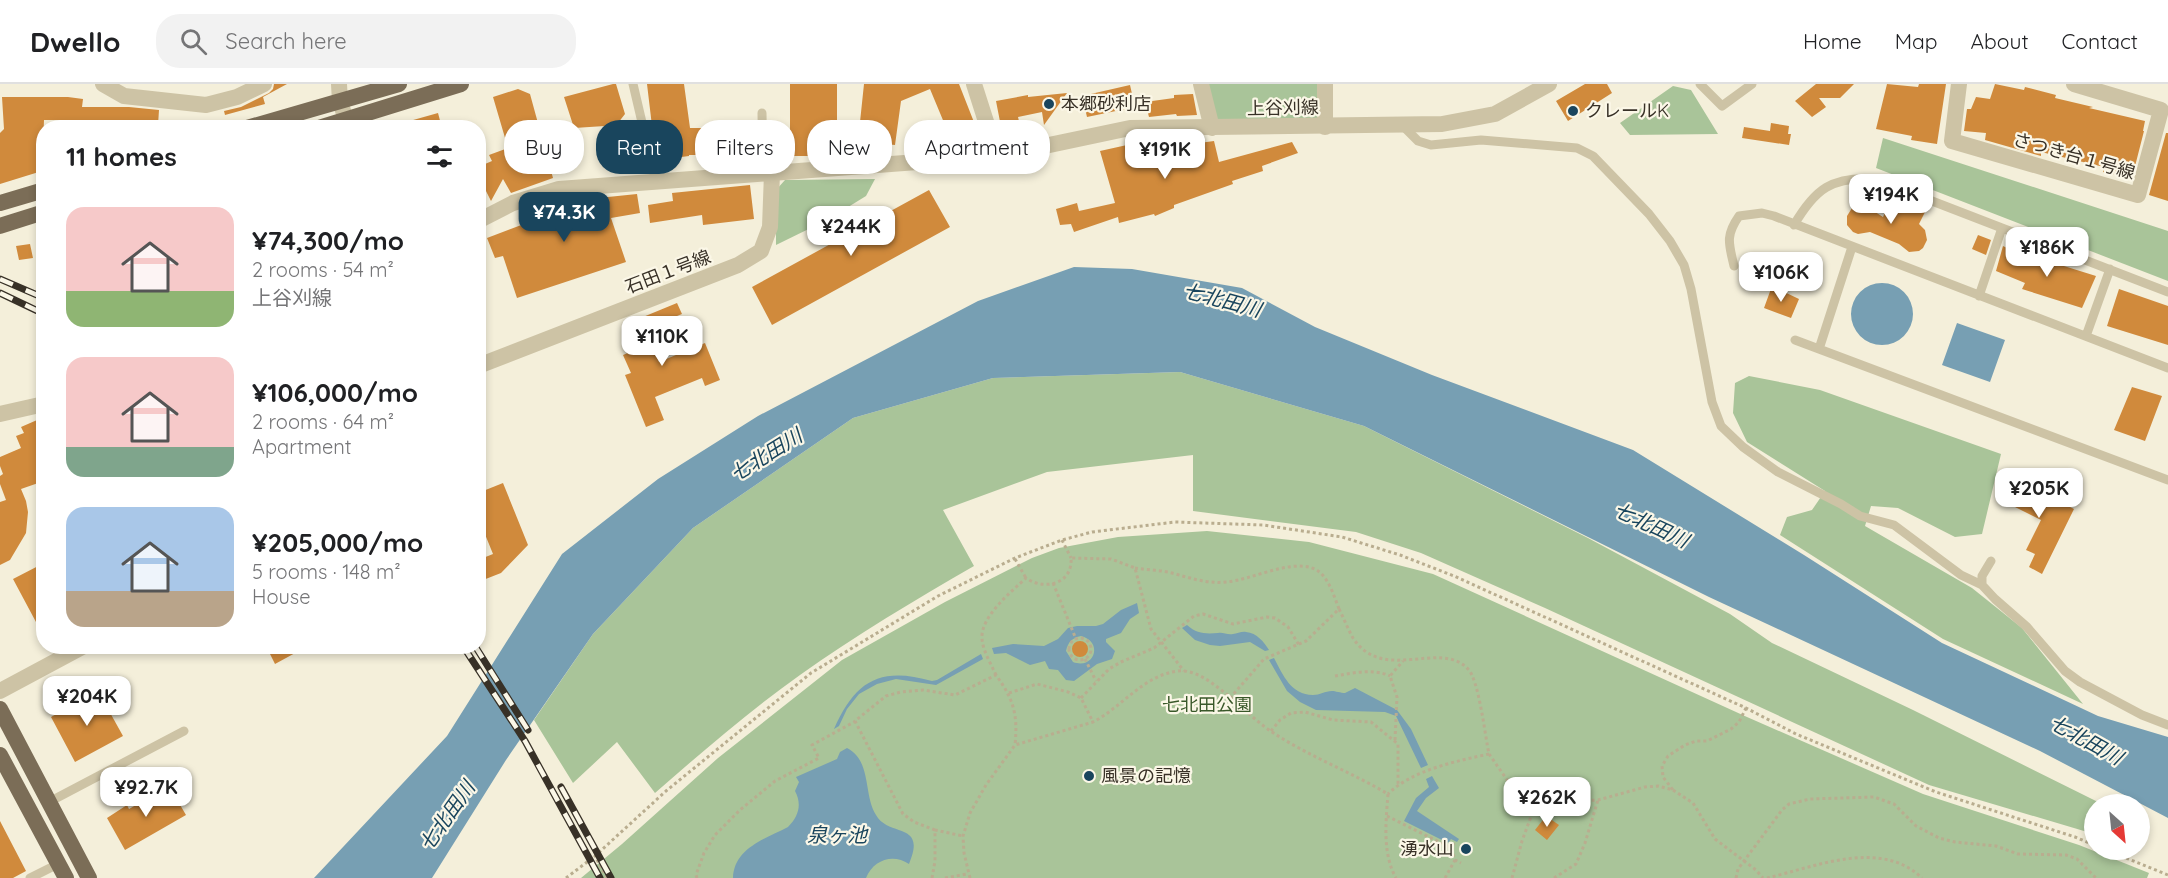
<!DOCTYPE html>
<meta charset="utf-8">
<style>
:root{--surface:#fff;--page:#f2f2f2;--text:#202124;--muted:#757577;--line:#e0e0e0;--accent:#19455d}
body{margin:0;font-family:Quicksand,"Noto Sans JP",sans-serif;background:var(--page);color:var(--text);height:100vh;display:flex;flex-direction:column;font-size:22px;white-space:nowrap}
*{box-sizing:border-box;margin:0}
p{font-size:20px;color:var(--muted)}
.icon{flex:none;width:33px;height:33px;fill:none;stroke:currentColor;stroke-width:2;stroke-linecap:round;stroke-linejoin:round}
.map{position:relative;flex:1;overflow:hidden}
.sheet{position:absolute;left:36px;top:36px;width:450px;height:534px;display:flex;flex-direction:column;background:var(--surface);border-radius:24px;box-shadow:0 3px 9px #0003}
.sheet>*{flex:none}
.hud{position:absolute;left:504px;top:36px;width:570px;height:54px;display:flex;gap:12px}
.needle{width:39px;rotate:153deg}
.buttons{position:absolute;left:2084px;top:710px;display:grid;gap:12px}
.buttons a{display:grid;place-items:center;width:66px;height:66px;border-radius:50%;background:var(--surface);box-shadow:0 3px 9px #0003;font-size:30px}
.price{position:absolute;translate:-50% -51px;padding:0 14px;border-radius:12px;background:#fff;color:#222;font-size:20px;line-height:39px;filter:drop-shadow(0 2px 3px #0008)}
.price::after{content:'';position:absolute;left:50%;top:36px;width:18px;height:14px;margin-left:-9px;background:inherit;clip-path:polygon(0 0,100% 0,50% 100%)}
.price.selected{background:var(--accent);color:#fff}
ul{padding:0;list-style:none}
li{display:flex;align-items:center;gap:18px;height:150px;padding:0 30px}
li span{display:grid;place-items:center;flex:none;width:168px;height:120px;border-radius:18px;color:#555}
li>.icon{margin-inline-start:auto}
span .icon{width:72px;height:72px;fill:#fffc;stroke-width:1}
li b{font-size:26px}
h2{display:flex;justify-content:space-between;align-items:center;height:72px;padding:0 30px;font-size:26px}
.chip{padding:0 21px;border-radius:24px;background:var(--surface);box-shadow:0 3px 9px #0003;font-size:21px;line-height:54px}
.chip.selected{background:var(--accent);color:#fff}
header{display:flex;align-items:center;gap:36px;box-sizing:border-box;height:84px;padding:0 30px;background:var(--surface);border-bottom:2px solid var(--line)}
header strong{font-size:28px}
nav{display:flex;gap:33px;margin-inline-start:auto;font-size:21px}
.search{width:420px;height:54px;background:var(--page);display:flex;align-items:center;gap:15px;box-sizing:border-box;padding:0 21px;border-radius:24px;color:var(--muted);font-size:22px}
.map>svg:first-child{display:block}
</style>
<header>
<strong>Dwello</strong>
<div class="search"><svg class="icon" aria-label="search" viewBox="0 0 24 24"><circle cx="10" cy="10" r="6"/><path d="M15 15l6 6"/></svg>Search here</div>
<nav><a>Home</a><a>Map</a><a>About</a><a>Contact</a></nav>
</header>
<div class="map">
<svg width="2168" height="794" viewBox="0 0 2168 794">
<rect width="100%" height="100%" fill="#f4efda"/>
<path fill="#a9c499" d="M1206,0H1323V37L1212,44Z
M1673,2L1691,6L1718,50L1630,51L1620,39Z
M1883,54L2168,147V197L1876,84Z
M875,95L866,112L827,136L776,161V106L785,96Z
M1180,288L1364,342L1588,454L1730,530L1772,559L1913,626L2102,720H2094V750L1929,701L1545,524L1421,469L1356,448L1193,427V371L1047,388L943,426L974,482C915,516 856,551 800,591C749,627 702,668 655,709L617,658L573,699L534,636L593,550L693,444L853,334L993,294Z
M1749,292L1820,306L2001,370L1982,450L1955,453L1898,424L1871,422L1865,442L1972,504L2022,544L2083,620L1943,555L1780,451L1787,433L1812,426L1825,407L1747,358L1733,329L1735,299Z
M1207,447L1309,458L1433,490L1747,633L1923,710L2079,761L2149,789L2147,794H581L622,760L718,674L842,576L945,518L1032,474L1059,464L1118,453Z"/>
<path fill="#779fb3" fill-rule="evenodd" d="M1074,183L1132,185L1242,204L1315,243L1432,291L1633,366L1804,471L1942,559L2098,632L2168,653V734L2040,667L1709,513L1364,342L1180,288L993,294L853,334L693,444L593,550L506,676L432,794H314L447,652L562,470L658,395L758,332L978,217Z
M1851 230a31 31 0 1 1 62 0a31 31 0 1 1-62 0Z
M1957,239L2005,256L1990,298L1942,281Z
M1137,519L1139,529L1130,535L1121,549L1106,555V558L1115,567L1112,575L1097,580L1074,597L1066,596L1058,586L1049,585L1045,577L1030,581L1006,569L994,570L992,564L1013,560L1044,562L1058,555L1068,544L1077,542H1096L1103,540L1121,526ZM1081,552C1104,558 1094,586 1073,578L1066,567C1068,558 1072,554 1081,552Z
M1187,541C1197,550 1206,550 1218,549C1223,548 1227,551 1233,550C1237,550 1242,547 1246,548C1257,549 1264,558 1269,566L1265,567L1250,558L1220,562L1210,561L1195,556L1182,544Z
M981,570L983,575L936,601L896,595L877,600L859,610L847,625L839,642L834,645C855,597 880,582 932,597L937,596Z
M1274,574C1283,591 1291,611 1313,611C1320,611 1325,607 1332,607C1335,607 1341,609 1345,609L1355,604L1397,626L1411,645L1428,681L1421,684L1396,632L1385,628L1316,626L1300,618L1287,607L1269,576Z
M847,664C872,677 863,710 876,731C889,754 927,737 909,780C893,769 873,776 866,794H733C734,764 765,755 788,743C799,732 802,720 795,707L799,698L796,693L837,675L840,668Z
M1432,692L1439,704L1426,714L1417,727L1459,755L1457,758L1451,755L1448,759L1404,737L1416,714L1429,703L1426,695Z"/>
<path fill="#d08a3c" d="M274,0H287L263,13L265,20L225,31L224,27L241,23L269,9L273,5Z
M613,0H616L625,30L614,44L607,46L605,42L574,44L564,13Z
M647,0H684L690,44H728L727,71H689V72L659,76L655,41L652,42Z
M790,0H837V72H790Z
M864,0H959L981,56L961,64L955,65L930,5L901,17L895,61L858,57Z
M1585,0H1607L1612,9L1568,37L1556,17Z
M1816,0H1854L1840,14H1819L1826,23L1812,33L1795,17Z
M1887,0L1918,3L1919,0H1946L1937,60L1911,56L1912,52L1876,45Z
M1995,0L2024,6L2025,3L2056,11L2055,14L2093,23L2089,24L2145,37L2143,47H2144L2132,94L2103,88L2104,83L2041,68V72L1985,56L1986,49L1964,47L1967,25H1971L1976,13L1990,15Z
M1130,1L1135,23L1087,33L1082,12Z
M518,5L530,10L553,94L511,109L503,95L491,117L486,107L478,111V83L492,77L489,71L508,64L493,13Z
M1067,9L1044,41L1042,28L1018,33L1022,50L1003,53L996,17L1028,11V13Z
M1193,10L1197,31L1177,32L1176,30L1149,33L1145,18L1174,14V11Z
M2,13H68L83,15L82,23H129L159,26L158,41H94V36H44L42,87L0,100V49L4,45Z
M438,29L442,44H400L399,40Z
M1771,39L1789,42L1788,50H1791L1789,61L1742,54L1744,43L1770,47Z
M2166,49H2168V117L2149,111Z
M1154,55L1159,74L1193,64L1192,60L1214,57L1219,78L1292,58L1298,69L1262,82L1263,87L1232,97L1233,100L1174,121V124L1155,132L1154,130L1119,139L1118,133L1074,148L1071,140L1060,141L1056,125L1077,119L1079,127L1115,119L1100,67Z
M750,101L754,135L703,141L702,131L650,139L648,121L673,117L672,109Z
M929,106L950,143L772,241L752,203Z
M637,110L640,129L611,134L626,178L517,214L503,172L495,174L487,154L532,137L530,135L579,116Z
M1890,118L1911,129L1915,119L1927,124L1919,140L1925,146L1927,156L1923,164L1919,167L1909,168L1899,160L1870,148L1858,150L1853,148L1847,141V132L1852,124L1866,122L1883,133Z
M1978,151L1991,156L1986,171L1972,165Z
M30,160L33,174L19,176L16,162Z
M2003,162L2033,177L2035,173L2096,192L2082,224L2022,205L2025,199L1996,187Z
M1772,202L1799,215L1791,234L1764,224Z
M2119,205L2168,222V261L2107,242Z
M677,219L682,230L645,245L659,278L705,259L720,296L705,302L702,294L655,313L664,336L646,343L625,291L631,289L623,271L637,265L626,240Z
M2132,303L2162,312L2145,357L2114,346Z
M44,333V397L21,405L26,417L28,428L26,449L10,476L0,481V418L6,416L0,400V392L3,390L0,382V373L21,364L16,352L24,349L21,343Z
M2003,389L2074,425L2042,490L2029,483L2035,470L2026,466L2041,436L2015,423L2019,414L1997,406Z
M503,399L528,461L501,489L478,498V476L493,470L478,433V409Z
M44,479V553L13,495Z
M1072 565a8 8 0 1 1 16 0a8 8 0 1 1-16 0Z
M266,562H308L275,580Z
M98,607L123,652L75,678L51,633Z
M169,702L186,731L125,766L107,734L127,721L129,725Z
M1546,732L1559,741L1547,756L1535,746Z
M0,737L26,787L13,794H0Z"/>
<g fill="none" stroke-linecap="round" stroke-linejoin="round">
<path stroke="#b9ad8f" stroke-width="3" stroke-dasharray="3 3" stroke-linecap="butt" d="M1062,456L1071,474
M1015,475L1026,494
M1135,484C1147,486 1160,486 1172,489C1190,494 1207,500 1226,498C1251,496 1288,476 1312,484C1327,488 1334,512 1339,525L1306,557L1264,575L1231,613
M1053,499L1076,555
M1339,525C1344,535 1348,545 1353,554C1383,600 1440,555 1468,585C1479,596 1485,652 1489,670C1457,677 1412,686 1388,710
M1069 565a11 11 0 1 1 22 0a11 11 0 1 1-22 0Z
M1085,575L1096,597
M996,591C991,580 983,567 982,555C980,533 1011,508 1026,494C1044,507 1073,500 1071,474L1111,475L1135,484L1151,545L1184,587
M1335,592C1353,589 1373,584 1390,592
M1009,609L1037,600L1068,608L1081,614L1093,638
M1081,614L1109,585L1121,578L1154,564L1194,532L1203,530L1233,540L1267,533L1275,534L1288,543L1299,561
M1271,647L1280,636L1291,629L1305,628L1333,636L1371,638L1398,660V700
M1395,656L1397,613L1390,592L1403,577
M1489,670L1517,710L1525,716L1536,719L1598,716L1645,703L1658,702L1673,706L1663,693L1662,682L1668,672L1685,661L1696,657H1707L1731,645L1739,638L1746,624
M1673,706L1693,719L1715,755L1756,786L1763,794
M1387,732L1451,764
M935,746L914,738L903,730L855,637L886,612L901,608L923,606L955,611L996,591C1014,616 1018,631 1015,661
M1454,759L1451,764L1455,776L1461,779
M2104,765L2168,791
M566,794L595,772
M607,794L595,772L666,707L811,589L938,512L1015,474L1062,456L1092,448L1175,438L1263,441L1342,453L1400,471L1454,492L1746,624L1796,650L1936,708L2075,753L2094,761
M697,794L696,791L704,769L715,751L740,726L775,697L819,674L812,661L854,638
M932,794L935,777V746L963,752
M945,794L967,790
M970,794L964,769L963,752L970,729L986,701L1015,661L1093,638C1122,623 1144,591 1178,587C1197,585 1216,602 1230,613C1243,624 1257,638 1272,648C1308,672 1351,688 1388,710C1386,737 1382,769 1396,794
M1445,794L1455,776
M1512,794L1522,757L1536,719
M1554,794L1576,780L1585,759L1598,716
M1736,794L1738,785L1744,777L1782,726L1789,720L1810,715L1874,713L1894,720L1916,742L1939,754L1955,758L1996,762L2018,770L2066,771L2077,775L2096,794
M1767,794C1815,783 1880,754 1922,794"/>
<path stroke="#cdc3a5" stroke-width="9" d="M633,0L656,98
M1700,0L1722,22L1752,0
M762,29L763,90
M1403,42L1418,57L1431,61L1481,56L1577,64L1593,72L1649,130L1670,157L1684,181L1691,205L1712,318L1721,342L1743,363L1778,388L1841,420L1860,432L1894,441L1961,491L1982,501
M1794,141C1815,105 1832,92 1875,95L2168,208
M1734,182C1729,160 1725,152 1739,132L1762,129L1774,132L2168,284
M1979,212L2002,144
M2086,252L2110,185
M1795,256L2168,396
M1819,265L1852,163
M1991,477L1982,492V501L1995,515L2027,543L2065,587L2080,598L2142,631L2168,641
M49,718L184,647
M30,794L58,780"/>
<path stroke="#cdc3a5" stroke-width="16" d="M103,0L124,12L206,21L237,13L264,0
M974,0L997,72
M1201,0L1212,44
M1325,0V43
M1959,0L1952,57L2138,111L2161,26L2074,0
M478,282L738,181L761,167L770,143L772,89"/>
<path stroke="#cdc3a5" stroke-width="16" d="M339,0L340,18L349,44
M478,137L513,119L559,105L997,72L1130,44L1442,40L1495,30L1549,0
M0,330L44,320
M0,607L84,562"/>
<path stroke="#7b6d57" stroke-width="16" d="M247,44L399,0
M319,44L461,0
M0,119L44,106
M0,142L44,128
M0,625L89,794
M0,671L66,794"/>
<defs>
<path id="rail" d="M0,195L44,214
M0,209L44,230
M463,562L525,657L600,794
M475,562L528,646
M561,703L611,794"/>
</defs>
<use href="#rail" stroke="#383127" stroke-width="7"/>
<use href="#rail" stroke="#fbf7e7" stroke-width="4.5" stroke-dasharray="14" stroke-linecap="butt"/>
</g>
<g fill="#19455d" stroke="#fbf7e7" stroke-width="2">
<circle cx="1049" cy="20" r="6"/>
<circle cx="1573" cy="27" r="6"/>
<circle cx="1089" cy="692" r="6"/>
<circle cx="1466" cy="765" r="6"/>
</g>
<g text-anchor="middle" stroke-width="4.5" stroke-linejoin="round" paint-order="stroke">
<g font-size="18" fill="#383127" stroke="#fbf7e7" text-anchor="start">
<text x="1061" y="26">本郷砂利店</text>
<text x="1585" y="33">クレールK</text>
<text x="1101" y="698">風景の記憶</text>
<text x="1454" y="771" text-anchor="end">湧水山</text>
</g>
<g font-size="18" fill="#383127" stroke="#fbf7e7">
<text transform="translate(1283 24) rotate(-1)" y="6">上谷刈線</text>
<text transform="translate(2074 72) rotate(16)" y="6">さつき台１号線</text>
<text transform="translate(668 188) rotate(-21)" y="6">石田１号線</text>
</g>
<g font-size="18" fill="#395829" stroke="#fbf7e7">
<text x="1207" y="627">七北田公園</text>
</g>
<g font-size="20" font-style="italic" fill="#19455d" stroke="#fbf7e7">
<text transform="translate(1222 216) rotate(15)" y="7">七北田川</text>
<text transform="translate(766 371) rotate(-32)" y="7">七北田川</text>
<text transform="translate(1651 441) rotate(25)" y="7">七北田川</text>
<text transform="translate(2086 656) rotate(29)" y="7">七北田川</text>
<text transform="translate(447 732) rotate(-55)" y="7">七北田川</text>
<text x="837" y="758">泉ヶ池</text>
</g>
</g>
</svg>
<div class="buttons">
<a><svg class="needle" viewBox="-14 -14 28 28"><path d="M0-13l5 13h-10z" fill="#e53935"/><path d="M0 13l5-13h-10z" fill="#757577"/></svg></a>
</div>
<b class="price" style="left:1165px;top:96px">¥191K</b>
<b class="price" style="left:1891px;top:141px">¥194K</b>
<b class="price selected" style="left:564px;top:159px">¥74.3K</b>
<b class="price" style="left:851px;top:173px">¥244K</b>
<b class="price" style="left:2047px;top:194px">¥186K</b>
<b class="price" style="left:1781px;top:219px">¥106K</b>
<b class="price" style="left:662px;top:283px">¥110K</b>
<b class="price" style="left:2039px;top:435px">¥205K</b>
<b class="price" style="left:87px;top:643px">¥204K</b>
<b class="price" style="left:146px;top:734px">¥92.7K</b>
<b class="price" style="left:1547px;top:744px">¥262K</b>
<div class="hud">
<a class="chip">Buy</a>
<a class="chip selected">Rent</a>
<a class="chip">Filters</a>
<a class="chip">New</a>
<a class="chip">Apartment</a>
</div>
<section class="sheet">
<h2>11 homes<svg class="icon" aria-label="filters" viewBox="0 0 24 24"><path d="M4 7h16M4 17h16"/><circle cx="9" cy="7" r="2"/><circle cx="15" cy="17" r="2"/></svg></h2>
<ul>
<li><span style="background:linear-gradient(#f6c9c9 70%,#8fb573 0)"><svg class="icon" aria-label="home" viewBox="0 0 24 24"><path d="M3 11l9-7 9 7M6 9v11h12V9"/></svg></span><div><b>¥74,300/mo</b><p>2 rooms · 54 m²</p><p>上谷刈線</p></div></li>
<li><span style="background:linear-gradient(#f6c9c9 75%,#7fa58c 0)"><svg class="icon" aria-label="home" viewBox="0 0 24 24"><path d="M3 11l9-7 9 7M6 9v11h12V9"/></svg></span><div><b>¥106,000/mo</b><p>2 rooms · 64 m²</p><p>Apartment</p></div></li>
<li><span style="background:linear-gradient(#a9c7e8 70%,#b9a48a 0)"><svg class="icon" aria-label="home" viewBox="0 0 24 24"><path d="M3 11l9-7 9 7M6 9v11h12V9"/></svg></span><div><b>¥205,000/mo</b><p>5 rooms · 148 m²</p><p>House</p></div></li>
</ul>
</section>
</div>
